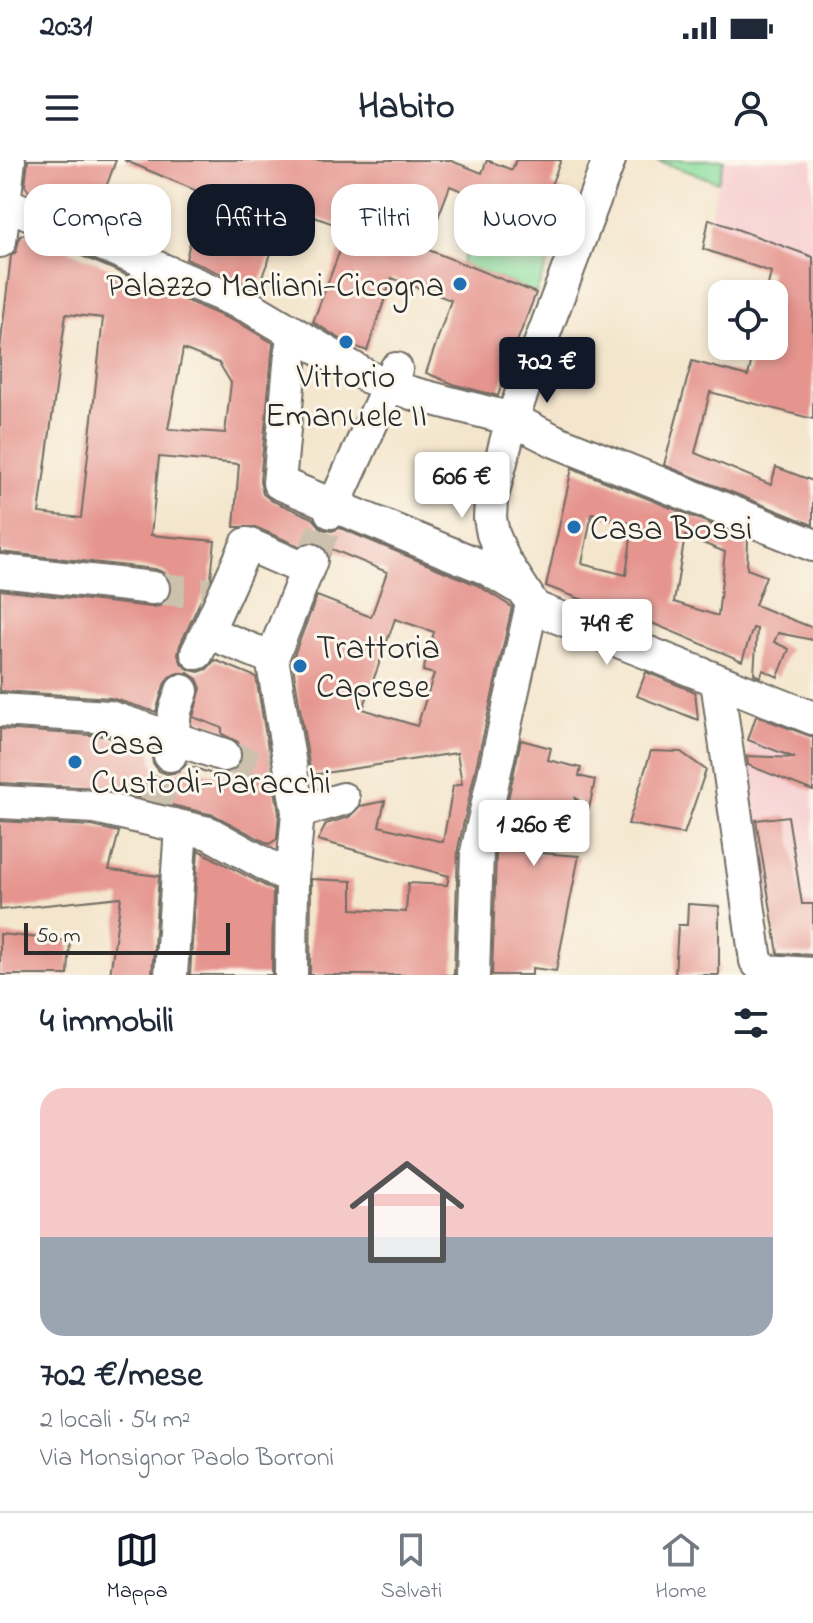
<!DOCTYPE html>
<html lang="it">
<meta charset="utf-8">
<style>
:root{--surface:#fff;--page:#f2f2f3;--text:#1f2937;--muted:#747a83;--line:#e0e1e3;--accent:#111827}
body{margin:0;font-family:"Indie Flower",sans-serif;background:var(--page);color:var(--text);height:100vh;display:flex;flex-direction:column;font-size:30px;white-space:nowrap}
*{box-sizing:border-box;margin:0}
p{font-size:26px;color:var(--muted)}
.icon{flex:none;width:44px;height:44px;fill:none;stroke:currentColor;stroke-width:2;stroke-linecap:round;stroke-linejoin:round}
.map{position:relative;height:815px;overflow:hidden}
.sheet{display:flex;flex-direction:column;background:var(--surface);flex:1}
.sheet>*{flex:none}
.hud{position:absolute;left:24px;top:24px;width:766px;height:72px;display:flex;gap:16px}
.fabs{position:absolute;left:708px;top:120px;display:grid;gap:16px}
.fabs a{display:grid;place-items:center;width:80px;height:80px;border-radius:16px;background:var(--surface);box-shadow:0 4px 12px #0003;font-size:40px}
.scale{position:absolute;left:24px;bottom:20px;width:206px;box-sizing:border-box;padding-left:8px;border:4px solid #2b2b2b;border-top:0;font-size:22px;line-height:28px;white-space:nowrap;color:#2b2b2b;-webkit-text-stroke:6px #fbf7ec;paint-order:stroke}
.price{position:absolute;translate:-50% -68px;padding:0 18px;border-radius:8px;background:#fff;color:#222;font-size:26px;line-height:52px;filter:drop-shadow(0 2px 4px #0008)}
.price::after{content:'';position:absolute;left:50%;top:48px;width:24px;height:18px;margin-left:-12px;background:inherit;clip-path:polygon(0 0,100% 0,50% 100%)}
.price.on{background:var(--accent);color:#fff}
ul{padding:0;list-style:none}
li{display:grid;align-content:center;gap:16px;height:424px;padding:0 40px}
li span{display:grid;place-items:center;height:248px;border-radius:24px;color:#555}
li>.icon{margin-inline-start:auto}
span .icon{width:144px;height:144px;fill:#fffc;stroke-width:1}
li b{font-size:34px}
h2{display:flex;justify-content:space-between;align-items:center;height:96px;padding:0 40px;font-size:34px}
.chip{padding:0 28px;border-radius:24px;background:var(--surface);box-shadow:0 4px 12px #0003;font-size:28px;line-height:72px}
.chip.on{background:var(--accent);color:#fff}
.status{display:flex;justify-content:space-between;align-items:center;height:56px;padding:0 40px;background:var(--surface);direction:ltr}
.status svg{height:22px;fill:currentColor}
header{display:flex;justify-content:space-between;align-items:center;height:104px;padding:0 40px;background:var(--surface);font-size:36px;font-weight:800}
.tab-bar{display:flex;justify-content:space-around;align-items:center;height:112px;border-top:2px solid var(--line);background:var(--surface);font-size:22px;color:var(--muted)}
.tab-bar a{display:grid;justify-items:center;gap:4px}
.tab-bar .on{color:var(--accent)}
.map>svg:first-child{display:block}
</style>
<div class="status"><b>20:31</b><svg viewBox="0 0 49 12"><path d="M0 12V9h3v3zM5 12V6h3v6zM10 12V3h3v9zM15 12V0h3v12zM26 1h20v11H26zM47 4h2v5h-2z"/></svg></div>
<header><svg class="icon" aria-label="menu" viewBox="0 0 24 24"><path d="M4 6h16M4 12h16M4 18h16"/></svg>Habito<svg class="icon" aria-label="person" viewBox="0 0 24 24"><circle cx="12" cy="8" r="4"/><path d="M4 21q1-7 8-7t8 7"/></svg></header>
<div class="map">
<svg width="813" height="815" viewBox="0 0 813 815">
<rect width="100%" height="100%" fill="#fbf7ec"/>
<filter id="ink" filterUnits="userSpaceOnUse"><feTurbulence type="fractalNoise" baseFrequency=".0125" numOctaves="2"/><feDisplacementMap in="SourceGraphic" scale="16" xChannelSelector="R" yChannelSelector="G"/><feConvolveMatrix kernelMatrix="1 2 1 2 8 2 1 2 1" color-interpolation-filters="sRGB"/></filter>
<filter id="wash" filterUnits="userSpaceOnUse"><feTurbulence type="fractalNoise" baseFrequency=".006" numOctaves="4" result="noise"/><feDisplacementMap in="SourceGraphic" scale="32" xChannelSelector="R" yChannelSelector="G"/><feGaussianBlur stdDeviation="1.8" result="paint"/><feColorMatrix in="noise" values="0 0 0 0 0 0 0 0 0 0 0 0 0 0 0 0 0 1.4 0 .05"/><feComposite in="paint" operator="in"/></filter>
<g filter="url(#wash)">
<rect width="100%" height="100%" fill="#f4e6cd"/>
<path fill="#f7cfd1" d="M724,0H813V97L709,59Z
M757,554L813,576V797L778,796L748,605L750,575Z"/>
<path fill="#8bde9e" stroke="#5b8464" stroke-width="2" d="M655,0H724L718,22Z
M486,42L502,48L504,44L560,71L536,133L461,104Z"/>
<g id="blocks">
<path fill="#e5948e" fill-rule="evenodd" d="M28,0H116L94,60L30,33L25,25Z
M124,0H449L482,13L487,0L512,10L516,0H561L551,25L574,35L560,71L450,26L426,89L536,133L509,202L498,236L456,225L426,213L451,140L392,118L367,191L347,183L313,162L348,69L289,48L257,129L186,99L202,33Z
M709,59L813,97V259L710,232L695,293L771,325L776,307L813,321V365L664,305L692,201L748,216L755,186H774V134H766L771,112L703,89Z
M28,73L241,164L273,183L260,321L263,334L272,341L313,358L322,369L332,371L340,368L477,425L512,447L458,688L454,815H310L311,719L352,721V749L406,752L408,723L447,725L449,716L318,680L326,664L349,657L360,646L385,641L379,666L443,682L453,626L462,624L457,593L311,615L292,500L317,436L371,457L387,412L332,389L329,396L325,388L317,382L308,381L299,386L255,367H234L239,304L159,297L151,375L215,381L211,418L180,485L178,495L182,504L190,510L199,512L207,509L215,500L256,517L279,653L277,679L269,684L214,655L99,628L0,623V569L105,576L151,591L153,603L159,611L167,614L178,612L186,605L227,619L226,614L236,610L242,602L243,592L238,582L222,574V568L193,557L201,528L197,519L188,513H178L169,517L164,525L156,552L111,538L0,531V430L151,447L160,446L168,440L172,429L170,420L165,413L155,409L0,392V189L11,96L16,92L20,76ZM66,154L103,158L81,358L39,353ZM183,189L219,203L231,223L225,273L168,269ZM395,459L434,472L423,511L434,514L417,566L363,549Z
M572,308L748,379L747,409L766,416L755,445L813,468V480L778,473L774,482L789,489L778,517L763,510L760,517L754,514L757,469L753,468L742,501L633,455L631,458L546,426ZM592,353L633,364L626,415L582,404ZM685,376L725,392L718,456L674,442Z
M646,512L695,532L698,560L637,536Z
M756,556L813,577V631L748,605L747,596L795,598L748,580Z
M521,580L551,588L548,600L581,608L579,616L595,620L589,649L575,638V654L525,644L517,691L579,696L556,811L532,808V815H492L496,694Z
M651,591L681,592L706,610L684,674L628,664Z
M788,656L802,744H813V795L778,793L756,660Z
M0,661L92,666L119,672L109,710L159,716L152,815H110L121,737L0,750Z
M198,690L273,730L272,815H190Z
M688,744L719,746V815H675L678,765H687Z
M0,774L70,781L68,815H0Z"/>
</g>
</g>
<g filter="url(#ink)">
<use href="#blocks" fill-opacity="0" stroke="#716c64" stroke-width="2"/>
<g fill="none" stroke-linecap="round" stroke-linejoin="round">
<path stroke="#ccc1ad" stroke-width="32" stroke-dasharray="32 16" stroke-linecap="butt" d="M311,400L331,352
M153,428L209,434
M224,595L256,607L278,603
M154,648L169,599"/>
<defs>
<path id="minor" d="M609,0L512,259L491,340L490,358L493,374L504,400L535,448L813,558
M0,37L14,47L250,147L368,217L411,233L512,259L555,281L813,385
M0,81L9,0
M293,172L279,323L486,408L516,426
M331,352L396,209
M0,411L153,428
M207,472L247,384L307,410
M197,493L207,472L272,498
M717,521L756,801L765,811L813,814
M0,550L109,557L224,595
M170,595L175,551L182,531
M0,642L95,647L209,673L292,719L291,815
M298,652L272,498L311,400
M292,719L298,652L343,639
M171,815L181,667
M473,815L477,692L532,444"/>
</defs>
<use href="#minor" stroke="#716c64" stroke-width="36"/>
<use href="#minor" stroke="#fff" stroke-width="32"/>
</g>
</g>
<g fill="#1f6fb2" stroke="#fbf7ec" stroke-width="3">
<circle cx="460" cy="124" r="8"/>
<circle cx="346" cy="182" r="8"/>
<circle cx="574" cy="367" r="8"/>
<circle cx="300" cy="506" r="8"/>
<circle cx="75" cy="602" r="8"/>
</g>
<g text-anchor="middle" stroke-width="6" stroke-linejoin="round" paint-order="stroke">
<g font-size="34" fill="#2b2b2b" stroke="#fbf7ec" text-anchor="start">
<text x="444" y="136" text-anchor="end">Palazzo Marliani-Cicogna</text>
<text x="346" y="227" text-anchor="middle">Vittorio<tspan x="346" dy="39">Emanuele II</tspan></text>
<text x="590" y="379">Casa Bossi</text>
<text x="316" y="498">Trattoria<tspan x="316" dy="39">Caprese</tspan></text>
<text x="91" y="594">Casa<tspan x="91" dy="39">Custodi-Paracchi</tspan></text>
</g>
</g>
</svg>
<div class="fabs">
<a><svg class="icon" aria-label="locate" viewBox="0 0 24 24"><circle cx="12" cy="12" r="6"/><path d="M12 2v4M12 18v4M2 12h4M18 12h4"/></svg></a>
</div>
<div class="scale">50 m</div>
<b class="price on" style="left:547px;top:245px">702 €</b>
<b class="price" style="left:462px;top:360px">606 €</b>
<b class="price" style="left:607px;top:507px">749 €</b>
<b class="price" style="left:534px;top:708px">1 260 €</b>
<div class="hud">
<a class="chip">Compra</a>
<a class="chip on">Affitta</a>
<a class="chip">Filtri</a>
<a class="chip">Nuovo</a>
</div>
</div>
<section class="sheet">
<h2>4 immobili<svg class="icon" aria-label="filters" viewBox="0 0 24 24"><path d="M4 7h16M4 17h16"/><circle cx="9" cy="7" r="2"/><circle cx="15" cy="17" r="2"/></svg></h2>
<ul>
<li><span style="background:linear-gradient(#f6c9c9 60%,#9aa5b1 0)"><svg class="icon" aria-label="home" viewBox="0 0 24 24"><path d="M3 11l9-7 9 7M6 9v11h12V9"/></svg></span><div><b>702 €/mese</b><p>2 locali · 54 m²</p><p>Via Monsignor Paolo Borroni</p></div></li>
</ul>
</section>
<nav class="tab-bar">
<a class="on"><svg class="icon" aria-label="map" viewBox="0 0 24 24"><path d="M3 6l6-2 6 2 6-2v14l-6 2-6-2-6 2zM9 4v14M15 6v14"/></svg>Mappa</a>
<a><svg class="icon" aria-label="saved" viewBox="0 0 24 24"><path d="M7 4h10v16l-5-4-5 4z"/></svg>Salvati</a>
<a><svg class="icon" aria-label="home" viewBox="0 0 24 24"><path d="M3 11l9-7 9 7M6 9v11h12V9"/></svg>Home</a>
</nav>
